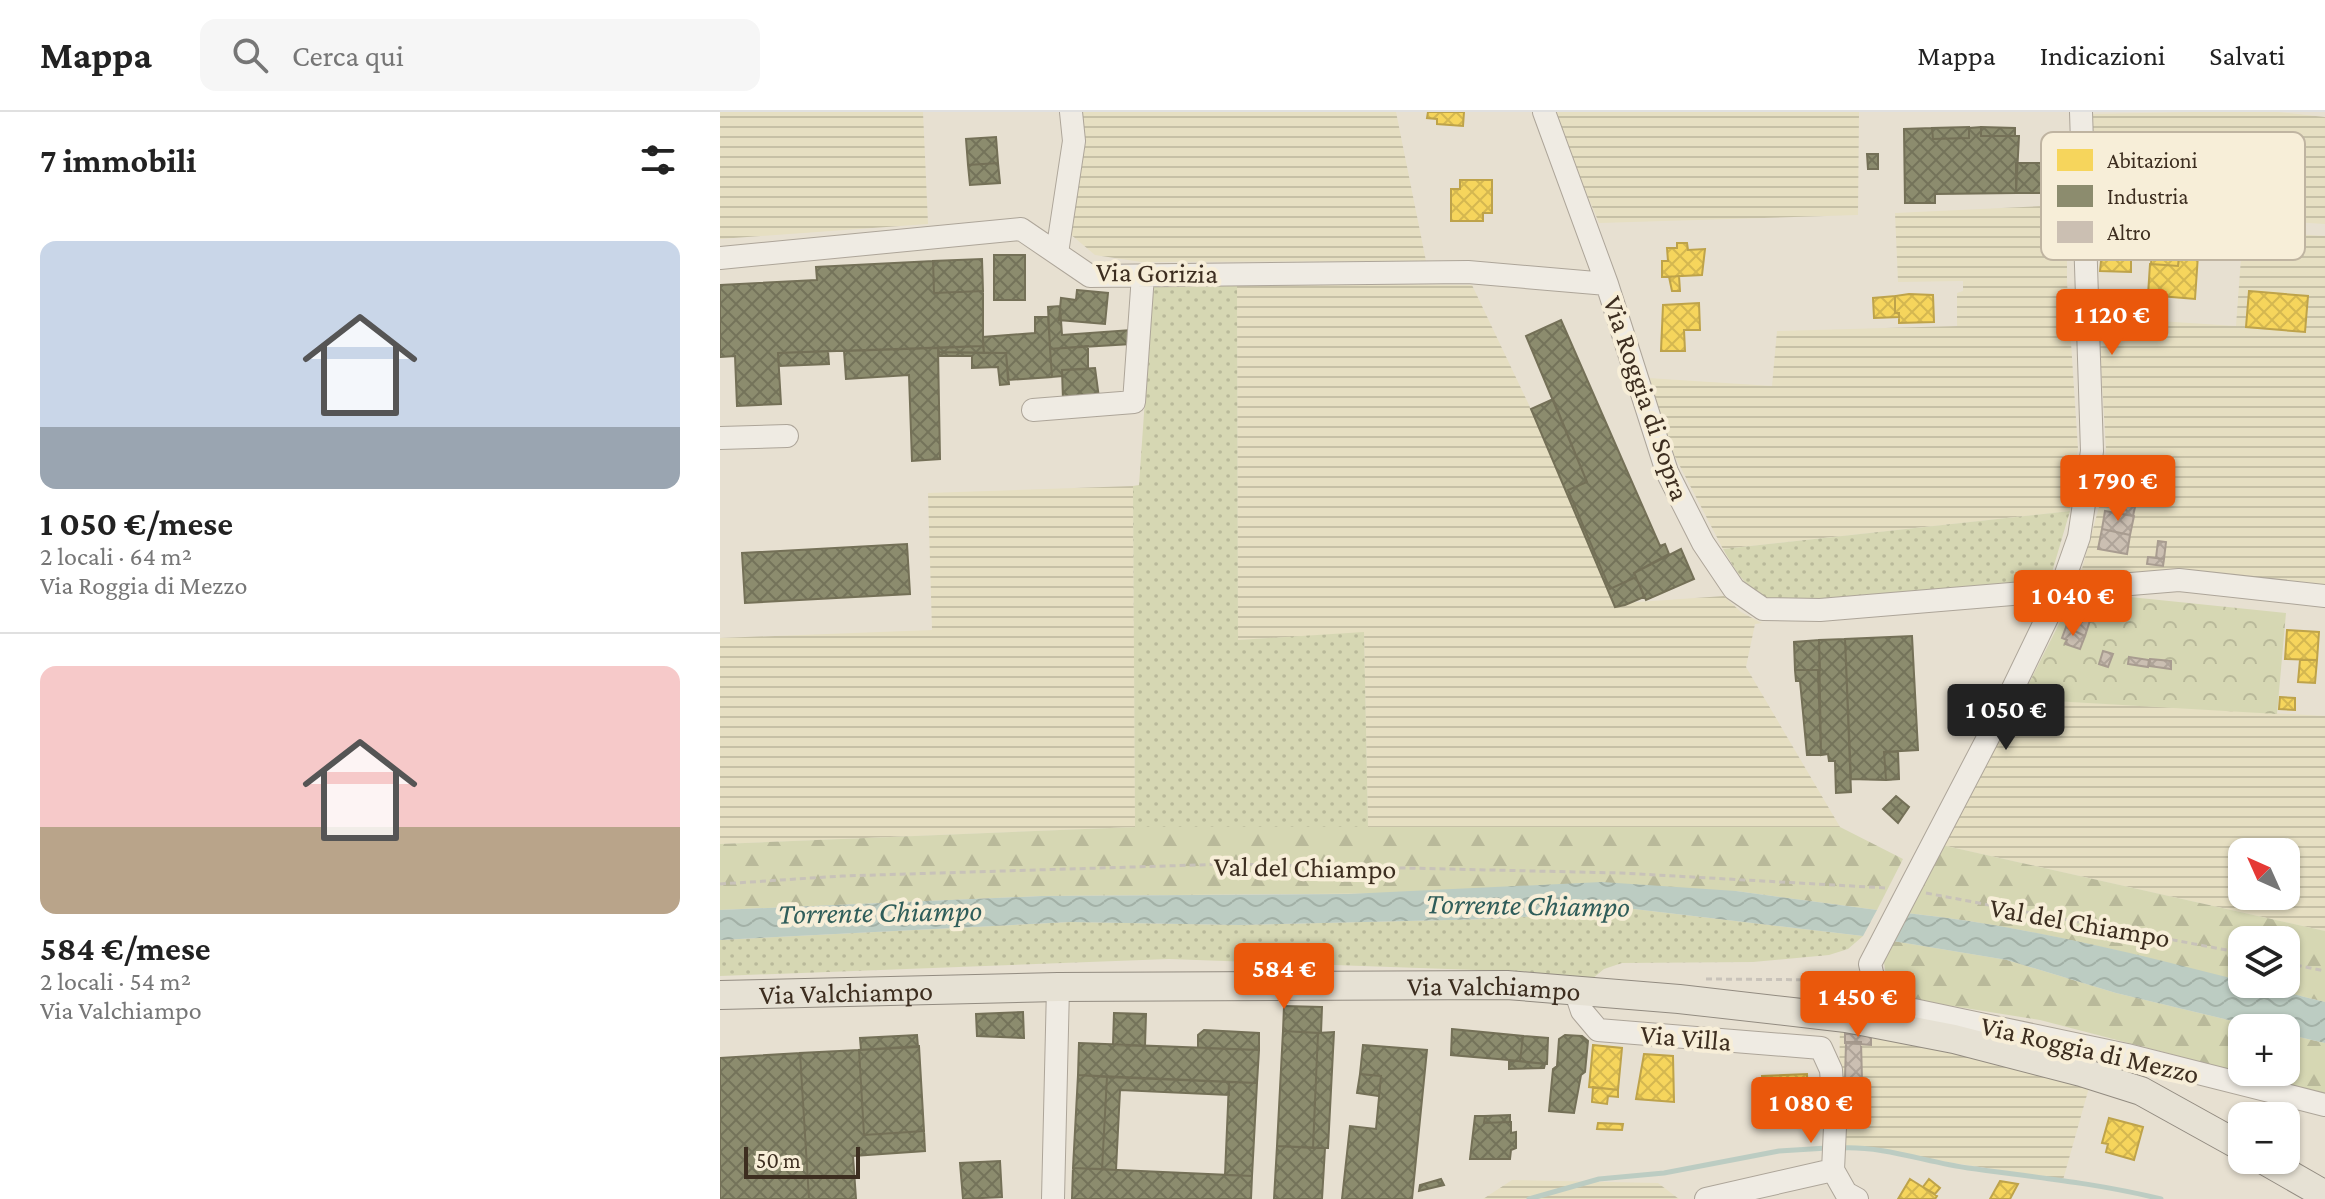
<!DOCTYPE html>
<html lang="it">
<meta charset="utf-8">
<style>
:root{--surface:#fff;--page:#f6f6f6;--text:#222;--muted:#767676;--line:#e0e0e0;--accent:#ea580c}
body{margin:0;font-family:"Crimson Pro",serif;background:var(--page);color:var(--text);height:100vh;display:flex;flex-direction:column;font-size:30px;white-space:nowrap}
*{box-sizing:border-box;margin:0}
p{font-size:26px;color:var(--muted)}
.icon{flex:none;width:44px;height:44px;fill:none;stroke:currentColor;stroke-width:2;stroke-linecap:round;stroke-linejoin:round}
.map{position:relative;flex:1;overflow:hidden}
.sheet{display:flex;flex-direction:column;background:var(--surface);width:720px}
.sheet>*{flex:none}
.needle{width:52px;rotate:315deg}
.controls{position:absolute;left:1508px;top:726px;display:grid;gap:16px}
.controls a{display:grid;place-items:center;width:72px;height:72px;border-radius:16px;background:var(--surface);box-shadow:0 2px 6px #0004;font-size:40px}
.scale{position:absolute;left:24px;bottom:20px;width:116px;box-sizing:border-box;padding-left:8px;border:4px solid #3d2e20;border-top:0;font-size:22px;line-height:28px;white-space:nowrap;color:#3d2e20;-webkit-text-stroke:6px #f7eed8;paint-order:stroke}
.price{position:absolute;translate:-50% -68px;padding:0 18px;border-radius:8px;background:var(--accent);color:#fff;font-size:26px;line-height:52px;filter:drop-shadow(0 2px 4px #0008)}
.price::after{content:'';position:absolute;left:50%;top:48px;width:24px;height:18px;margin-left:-12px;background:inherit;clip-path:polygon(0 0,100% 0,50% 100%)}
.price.on{background:#222;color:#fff}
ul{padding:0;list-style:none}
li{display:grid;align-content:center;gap:16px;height:424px;padding:0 40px}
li+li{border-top:2px solid var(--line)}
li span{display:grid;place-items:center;height:248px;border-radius:16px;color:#555}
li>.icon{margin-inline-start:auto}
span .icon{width:144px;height:144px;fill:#fffc;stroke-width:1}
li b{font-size:34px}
h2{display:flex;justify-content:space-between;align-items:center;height:96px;padding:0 40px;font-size:34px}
header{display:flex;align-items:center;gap:48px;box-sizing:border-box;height:112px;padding:0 40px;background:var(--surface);border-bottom:2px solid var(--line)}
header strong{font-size:38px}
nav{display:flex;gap:44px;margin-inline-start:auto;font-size:28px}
.search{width:560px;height:72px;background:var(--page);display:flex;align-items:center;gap:20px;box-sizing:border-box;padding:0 28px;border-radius:16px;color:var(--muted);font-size:30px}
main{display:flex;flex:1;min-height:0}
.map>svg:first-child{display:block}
</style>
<header>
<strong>Mappa</strong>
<div class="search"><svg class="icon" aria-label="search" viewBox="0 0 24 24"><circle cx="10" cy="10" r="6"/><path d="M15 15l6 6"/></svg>Cerca qui</div>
<nav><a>Mappa</a><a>Indicazioni</a><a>Salvati</a></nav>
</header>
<main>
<section class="sheet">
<h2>7 immobili<svg class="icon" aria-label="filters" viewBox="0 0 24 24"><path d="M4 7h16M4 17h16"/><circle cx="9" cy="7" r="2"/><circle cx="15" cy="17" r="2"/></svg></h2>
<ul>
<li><span style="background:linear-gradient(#c9d6e8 75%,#9aa5b1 0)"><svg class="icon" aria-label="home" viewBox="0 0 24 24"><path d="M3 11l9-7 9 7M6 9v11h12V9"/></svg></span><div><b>1 050 €/mese</b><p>2 locali · 64 m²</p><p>Via Roggia di Mezzo</p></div></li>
<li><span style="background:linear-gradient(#f6c9c9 65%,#b9a48a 0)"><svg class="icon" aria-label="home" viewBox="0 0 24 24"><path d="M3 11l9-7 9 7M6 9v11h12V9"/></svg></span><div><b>584 €/mese</b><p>2 locali · 54 m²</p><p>Via Valchiampo</p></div></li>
</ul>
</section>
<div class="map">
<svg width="1605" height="1087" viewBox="0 0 1605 1087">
<defs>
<pattern id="farmland-rules" width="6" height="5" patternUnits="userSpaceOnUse" patternTransform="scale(2)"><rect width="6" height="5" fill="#e6dfc2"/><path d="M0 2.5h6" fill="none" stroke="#c6c0a6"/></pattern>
<pattern id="grass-dots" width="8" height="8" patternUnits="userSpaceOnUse" patternTransform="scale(2)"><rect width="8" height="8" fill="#d6d7b3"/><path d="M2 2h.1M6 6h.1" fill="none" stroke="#b9b99a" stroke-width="1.8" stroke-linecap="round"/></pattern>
<pattern id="forest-firs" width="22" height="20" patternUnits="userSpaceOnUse" patternTransform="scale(2)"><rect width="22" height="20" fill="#d6d7b3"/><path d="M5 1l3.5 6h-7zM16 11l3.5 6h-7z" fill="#b9b99a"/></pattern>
<pattern id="park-crowns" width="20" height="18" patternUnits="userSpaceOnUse" patternTransform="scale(2)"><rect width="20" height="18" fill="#d6d7b3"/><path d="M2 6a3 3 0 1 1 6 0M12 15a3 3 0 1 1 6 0" fill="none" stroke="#b9b99a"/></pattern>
<pattern id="water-waves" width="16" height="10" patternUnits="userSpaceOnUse" patternTransform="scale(2)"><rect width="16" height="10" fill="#bcccc2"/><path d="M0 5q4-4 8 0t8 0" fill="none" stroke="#a2b0a6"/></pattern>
<pattern id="homes-cross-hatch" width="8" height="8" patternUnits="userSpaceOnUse" patternTransform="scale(2)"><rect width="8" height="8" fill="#f6d55c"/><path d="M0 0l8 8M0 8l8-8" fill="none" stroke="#d4b750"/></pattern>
<pattern id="industry-cross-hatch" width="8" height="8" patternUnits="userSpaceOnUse" patternTransform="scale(2)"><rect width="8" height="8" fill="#8c8c6e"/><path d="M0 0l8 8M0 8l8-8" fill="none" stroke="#74735a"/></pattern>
<pattern id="building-cross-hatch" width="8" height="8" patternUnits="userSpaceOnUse" patternTransform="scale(2)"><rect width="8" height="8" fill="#cbbfb2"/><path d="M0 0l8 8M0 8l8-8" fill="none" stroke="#afa499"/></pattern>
</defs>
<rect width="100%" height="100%" fill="#e7e0d1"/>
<path fill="url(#farmland-rules)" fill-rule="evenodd" d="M0,0H203L208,112L0,127Z
M341,0H676L706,149L421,150L375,143L336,110L343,26Z
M832,0H1139L1138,103L879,111Z
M1473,0H1558L1605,5V112L1375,97L1371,2Z
M1322,94L1347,96V170L1358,337L1350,399L1003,437L951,337L928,266L1052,274L1057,219L1237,214V181L1243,179V169L1178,170L1175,101Z
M1523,119L1605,124V483L1410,462L1360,464L1382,384L1386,337L1378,205L1516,214Z
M517,171L752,173L903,491L1004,484L1021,500L1042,511L1035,512L1026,555L1120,715H648L644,521L518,528Z
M413,374L415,715L0,732V526L212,518L208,381Z
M1301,587L1605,604V819L1222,733ZM1522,740H1566V784H1522Z
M1120,912L1372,965L1343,1068L1118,1033Z
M792,1068L938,1071L959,1087H763Z"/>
<path fill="url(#grass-dots)" d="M517,171L518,528L644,520L648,715H415L413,374L419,373L433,172Z
M1350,399L1330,467L1170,486L1060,491C1029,484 1018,462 1003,437Z
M914,797L1143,824L1128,837L1109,843L1033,850L902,851L884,857L872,867L811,860L449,847L0,864V828L350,810L519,813L770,807Z"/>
<path fill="url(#forest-firs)" d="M415,715H1120L1183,747L1157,798L1016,779L322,784L0,798V732Z
M1222,733L1605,819V890L1531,872H1566V828H1522V870C1411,841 1301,813 1186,801Z
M1173,829L1287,848L1396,881L1542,916H1522V960H1566V922L1605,931V982L1320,908L1188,887L1167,870L1163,844Z"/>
<path fill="url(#park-crowns)" d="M1410,485L1566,501L1557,602L1301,587L1351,488Z"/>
<path fill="url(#water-waves)" d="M882,770L1016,779L1157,798L1143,824L914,797L770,807L519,813L350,810L0,828V798L322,784L628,782Z
M1186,801C1330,816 1468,856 1605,890V931L1566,922V916H1542L1396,881L1287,848L1173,829Z"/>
<path fill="url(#homes-cross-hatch)" stroke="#bea34a" stroke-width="2" d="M708,0H744L743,14L717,12V7L707,6Z
M740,68H772V101H763V109H731V77H740Z
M1424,108L1462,112L1458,154L1431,152L1433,125L1422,124Z
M957,131H967L968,138L985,137L982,163L942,165V149H948L947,136H957Z
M1382,140L1411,141V160L1380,159Z
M1460,141L1478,143L1475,187L1428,183L1430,152L1458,154Z
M959,164L960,179H952L949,165Z
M1529,179L1588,184L1585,220L1526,215Z
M1189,182L1213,183L1214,210L1179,211V201H1175V184Z
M1175,184V201H1179V205L1154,206L1153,186Z
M979,191L980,218H964L965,239H941L943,193Z
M1567,518L1599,520L1597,548L1565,547Z
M1580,548H1597L1595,571L1578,570Z
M1560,585L1575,586V598L1559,597Z
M873,933L902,936L898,978L869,975Z
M924,942L953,944L954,990L916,987Z
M1087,962L1088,998L1043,999L1042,964Z
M873,975L898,978V985L888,984L887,992L872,990Z
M1389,1006L1423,1015L1414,1048L1386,1040L1388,1032L1382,1031Z
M878,1011L903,1012L902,1018L877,1017Z
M1190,1067L1217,1084L1215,1087H1178Z
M1209,1067L1220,1076L1215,1082L1203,1075Z
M1280,1069L1298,1072L1290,1087H1270Z"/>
<path fill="url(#industry-cross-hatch)" stroke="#747057" stroke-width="2" d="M1249,15V26L1213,27L1212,16Z
M1261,15V24H1299L1296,81L1215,82V91H1185L1184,17L1212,16L1213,27L1249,26V16Z
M1261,15L1295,16V24H1261Z
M276,25L278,51L248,53L246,27Z
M1147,42H1158V57H1148Z
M278,51L280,71L250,73L248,53Z
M1296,51H1326V81H1296Z
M274,143H305V188H274Z
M262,147L263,179L214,181L213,149Z
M213,149L214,181L263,179V234L58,241L61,292L17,294L15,244L0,245V173L97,168L96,155Z
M357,178L388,181L385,212L339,208L341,186L356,188Z
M340,194L342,223L411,218V232L330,237L328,195Z
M315,205H328L332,265L288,268L286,241H264L263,225L315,221Z
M841,208L940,434L945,432L949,442L914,461L916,465L890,477L848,378L867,370L806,224Z
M263,234L264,241L219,240L218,236Z
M368,234V257L342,258V264L332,265L330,237Z
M218,236L220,347L192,349L189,263L126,267L124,239Z
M108,239L109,252L59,254L58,241Z
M219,240L286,241L289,272L280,273L278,255L252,256V244H219Z
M375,256L379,286L343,288L342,258Z
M833,287L867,370L848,378L890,477L916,465L924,485L905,493L895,495L811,297Z
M187,432L190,482L25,491L22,441Z
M961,437L974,467L926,488L914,461Z
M1192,524L1198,638L1164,640L1166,668L1131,667L1125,527Z
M1125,527L1131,680L1116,681L1115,649H1109L1108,642L1101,643L1099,528Z
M1099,528L1100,558H1075L1074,530Z
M1075,558H1098L1101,643H1087L1080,569H1076Z
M1178,639L1179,667L1166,668L1164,640Z
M1176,684L1189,695L1178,711L1163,697Z
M564,894L602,895L601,921L563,919Z
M303,900L304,926L257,924L256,902Z
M394,901L426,902L425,934L393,933Z
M732,917L803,924L800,949L731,943Z
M484,918L539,921V938L478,936V923Z
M563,919L598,921L593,1036L557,1034Z
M614,920L608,1036H593L598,921Z
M197,923L198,935L141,938L140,926Z
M845,923L862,924L868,929L865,960L861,963L854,1001L829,999L833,957L837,954L839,927Z
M803,924L828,926L827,952L800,949Z
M359,931L539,938L537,971L358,963Z
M643,933L707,938L692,1087H622L630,1014L656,1017L661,964L640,962Z
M199,934L204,1019L144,1023L139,938Z
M139,938L144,1023L204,1019L205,1039L133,1044L136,1087H89L80,941Z
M80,941L89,1087H0V946Z
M789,948L825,952L824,956L789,957Z
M640,962L661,964L659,984L637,981Z
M358,963L387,965L382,1057L353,1056Z
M387,965L509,970V983L400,978L396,1058L382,1057Z
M509,970L537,971L532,1064L505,1063Z
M790,1003V1010L764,1011L765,1004Z
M755,1004H765L764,1011L791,1010V1021L796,1020V1036L791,1038L790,1047H750Z
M557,1034L605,1036L602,1087H554Z
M280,1049L282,1085L243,1087L240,1051Z
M353,1056L532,1064L531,1087H352Z
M721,1067L724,1073L699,1079L700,1073Z"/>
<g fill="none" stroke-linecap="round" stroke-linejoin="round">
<path stroke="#bcccc2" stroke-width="5" d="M1121,1036C1164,1034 1206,1050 1248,1056C1313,1065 1377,1071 1441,1087
M809,1087L879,1067L944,1061L1059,1039L1107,1036"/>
</g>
<path fill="url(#building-cross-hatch)" stroke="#a89c90" stroke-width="2" d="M1402,393L1415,395L1413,404L1401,402Z
M1385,399L1414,404L1410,423L1382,417Z
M1382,417L1410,423L1407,442L1378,437Z
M1438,429L1446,430L1444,447L1436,446Z
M1428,445L1444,447L1443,454L1427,452Z
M1354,492L1373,499L1365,524L1346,515Z
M1346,515L1365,524L1360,537L1345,532L1347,528L1342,526Z
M1383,539L1393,542L1388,555L1379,552Z
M1409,545L1429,548L1428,555L1408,552Z
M1430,547L1451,549V557L1429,554Z
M1125,922H1151V933L1125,931Z
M1126,930H1141L1142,968H1125Z"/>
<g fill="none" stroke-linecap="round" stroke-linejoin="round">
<defs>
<path id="minor" d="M824,0L887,172L947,360L983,431L1014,477L1043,497L1100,498L1459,468L1605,484
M1361,0L1372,339L1359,425L1340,479L1283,597L1150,852C1155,878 1163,888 1189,897L1407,943L1605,993
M337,141L354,29L351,0
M0,146L301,117L370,164L748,160L887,172
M313,298L414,290L423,163
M0,326L67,324
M855,878L862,899L878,918L1101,936
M1101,936L1111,958L1115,1015L1113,1058L1126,1081L1137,1087
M333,1087L338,875
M986,1087L1113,1058"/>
<g id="major">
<path id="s1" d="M0,883L338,875L787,873L959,887L1126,906L1234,927L1361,960L1421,979L1522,1035"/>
<path d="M1544,1048L1605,1083"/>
</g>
</defs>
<use href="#minor" stroke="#ada599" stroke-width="24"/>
<use href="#major" stroke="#928b80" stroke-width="30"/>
<path stroke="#c8c2b9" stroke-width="3" stroke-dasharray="6 4" stroke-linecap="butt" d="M0,772L122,764L509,752L901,761L1167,776
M1206,781L1522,841
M1566,851L1605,859
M986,867L1118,868L1133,863"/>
<use href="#minor" stroke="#efebe3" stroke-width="22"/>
<use href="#major" stroke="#e6e1d4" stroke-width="28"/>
</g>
<g text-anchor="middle" stroke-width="8" stroke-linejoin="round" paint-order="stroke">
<g font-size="28" fill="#3d2e20" stroke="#f7eed8">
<text transform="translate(437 160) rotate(1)" y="10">Via Gorizia</text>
<text transform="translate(927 286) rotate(71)" y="10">Via Roggia di Sopra</text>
<text transform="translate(585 755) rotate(1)" y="10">Val del Chiampo</text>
<text transform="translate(1360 810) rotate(10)" y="10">Val del Chiampo</text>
<text dy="10" stroke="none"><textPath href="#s1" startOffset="774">Via Valchiampo</textPath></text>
<text dy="10" stroke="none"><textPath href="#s1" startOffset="126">Via Valchiampo</textPath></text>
<text transform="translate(966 925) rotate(5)" y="10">Via Villa</text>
<text transform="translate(1370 937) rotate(13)" y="10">Via Roggia di Mezzo</text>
</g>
<g font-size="30" font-style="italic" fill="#2f5d5a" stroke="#f7eed8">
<text transform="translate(808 793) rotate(1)" y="10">Torrente Chiampo</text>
<text transform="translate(160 800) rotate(-1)" y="10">Torrente Chiampo</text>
</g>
</g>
<rect x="1321" y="20" width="264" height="128" rx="12" fill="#f7eed8" stroke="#bfb4a1" stroke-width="2"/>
<rect x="1337" y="37" width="36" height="22" fill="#f6d55c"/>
<rect x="1337" y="73" width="36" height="22" fill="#8c8c6e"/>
<rect x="1337" y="109" width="36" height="22" fill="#cbbfb2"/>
<g font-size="22" fill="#3d2e20">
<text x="1387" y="56">Abitazioni</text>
<text x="1387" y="92">Industria</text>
<text x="1387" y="128">Altro</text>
</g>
</svg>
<div class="controls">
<a><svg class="needle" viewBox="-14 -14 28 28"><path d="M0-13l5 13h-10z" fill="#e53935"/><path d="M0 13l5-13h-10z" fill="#767676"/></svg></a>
<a><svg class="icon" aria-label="layers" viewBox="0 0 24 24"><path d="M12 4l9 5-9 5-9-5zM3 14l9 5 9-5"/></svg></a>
<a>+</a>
<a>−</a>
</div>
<div class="scale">50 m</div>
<b class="price" style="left:1392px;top:245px">1 120 €</b>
<b class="price" style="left:1398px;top:411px">1 790 €</b>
<b class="price" style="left:1353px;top:526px">1 040 €</b>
<b class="price on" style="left:1286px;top:640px">1 050 €</b>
<b class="price" style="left:564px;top:899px">584 €</b>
<b class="price" style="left:1138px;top:927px">1 450 €</b>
<b class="price" style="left:1091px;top:1033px">1 080 €</b>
</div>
</main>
